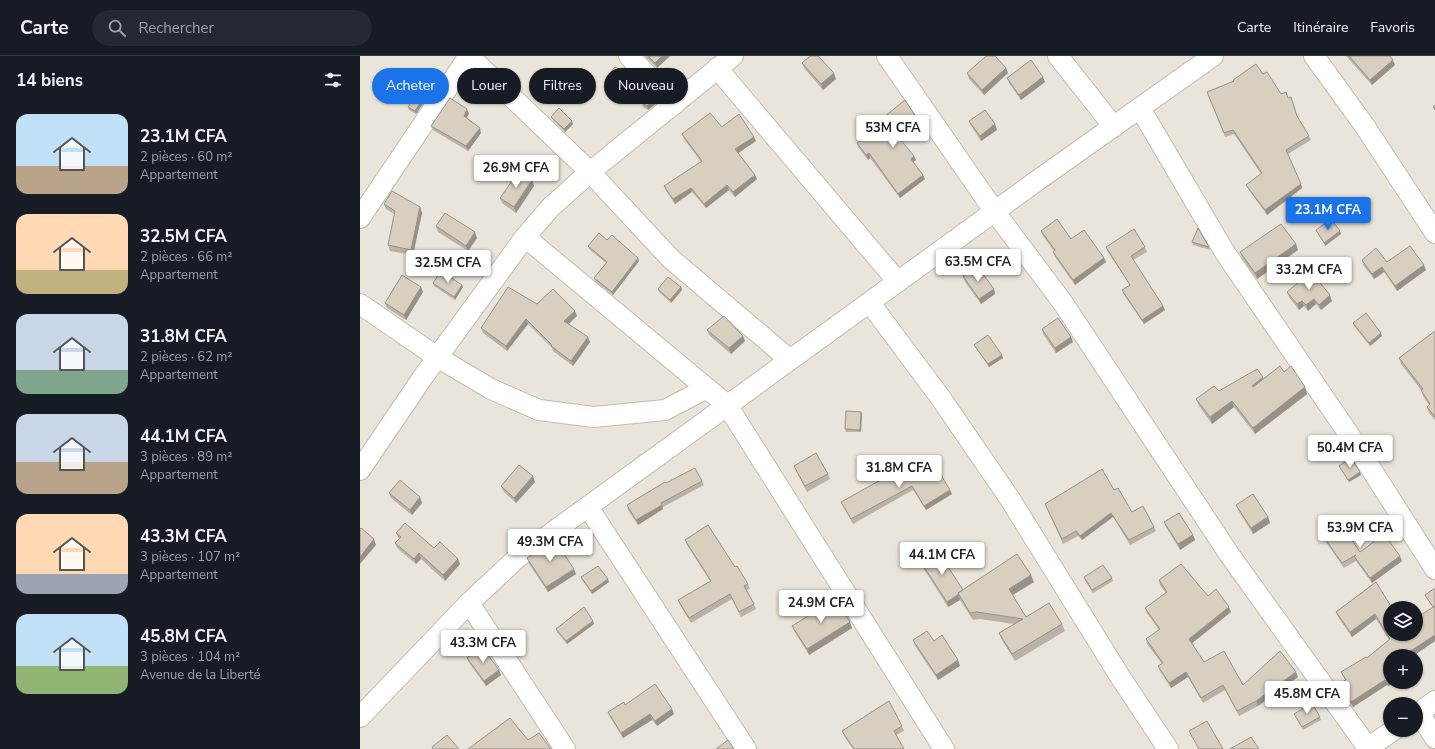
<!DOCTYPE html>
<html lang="fr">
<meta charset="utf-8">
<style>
:root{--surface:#171b24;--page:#242831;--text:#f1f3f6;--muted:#9ea1a6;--line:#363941;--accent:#1a73e8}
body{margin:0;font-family:"Nunito Sans",sans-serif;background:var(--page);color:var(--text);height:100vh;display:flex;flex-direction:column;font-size:15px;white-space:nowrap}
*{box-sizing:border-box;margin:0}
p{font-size:13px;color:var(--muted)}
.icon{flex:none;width:22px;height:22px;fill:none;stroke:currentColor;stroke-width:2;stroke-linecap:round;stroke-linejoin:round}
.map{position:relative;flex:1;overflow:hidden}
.sheet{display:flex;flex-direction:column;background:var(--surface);width:360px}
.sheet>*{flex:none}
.guide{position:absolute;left:12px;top:12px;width:380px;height:36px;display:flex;gap:8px}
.fabs{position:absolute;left:1023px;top:545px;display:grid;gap:8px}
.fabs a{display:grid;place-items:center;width:40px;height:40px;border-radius:50%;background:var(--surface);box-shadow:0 1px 3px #0004;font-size:20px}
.price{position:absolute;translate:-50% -34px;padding:0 9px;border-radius:4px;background:#fff;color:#222;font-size:13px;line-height:26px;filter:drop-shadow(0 1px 2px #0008)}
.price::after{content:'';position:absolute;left:50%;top:24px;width:12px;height:9px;margin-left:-6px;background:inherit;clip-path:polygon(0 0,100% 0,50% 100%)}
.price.current{background:var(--accent);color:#fff}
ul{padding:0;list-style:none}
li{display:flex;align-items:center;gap:12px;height:100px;padding:0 16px}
li span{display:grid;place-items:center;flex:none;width:112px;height:80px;border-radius:12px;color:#555}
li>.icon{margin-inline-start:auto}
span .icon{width:48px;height:48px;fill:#fffc;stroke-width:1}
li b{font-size:17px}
h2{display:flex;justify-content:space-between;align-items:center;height:48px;padding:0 16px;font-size:17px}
.tag{padding:0 14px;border-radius:18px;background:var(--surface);box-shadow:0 1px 3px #0004;font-size:14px;line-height:36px}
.tag.current{background:var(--accent);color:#fff}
header{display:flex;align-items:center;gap:24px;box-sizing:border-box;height:56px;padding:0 20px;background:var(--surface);border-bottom:1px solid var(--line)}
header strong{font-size:19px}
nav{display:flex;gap:22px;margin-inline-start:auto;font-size:14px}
.search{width:280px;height:36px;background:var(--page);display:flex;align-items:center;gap:10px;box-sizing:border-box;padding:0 14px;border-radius:22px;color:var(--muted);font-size:15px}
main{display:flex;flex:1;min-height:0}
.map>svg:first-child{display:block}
</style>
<header>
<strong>Carte</strong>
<div class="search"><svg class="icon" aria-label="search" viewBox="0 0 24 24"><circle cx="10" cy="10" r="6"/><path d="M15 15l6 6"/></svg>Rechercher</div>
<nav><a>Carte</a><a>Itinéraire</a><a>Favoris</a></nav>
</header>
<main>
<section class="sheet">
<h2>14 biens<svg class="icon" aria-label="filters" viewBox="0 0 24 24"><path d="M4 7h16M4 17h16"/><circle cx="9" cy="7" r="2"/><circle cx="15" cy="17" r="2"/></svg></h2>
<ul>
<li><span style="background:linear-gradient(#bfe0f5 65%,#b9a48a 0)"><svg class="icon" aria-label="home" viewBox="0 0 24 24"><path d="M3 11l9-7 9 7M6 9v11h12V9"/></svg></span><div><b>23.1M CFA</b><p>2 pièces · 60 m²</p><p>Appartement</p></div></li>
<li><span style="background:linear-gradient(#ffd9b3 70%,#c2b280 0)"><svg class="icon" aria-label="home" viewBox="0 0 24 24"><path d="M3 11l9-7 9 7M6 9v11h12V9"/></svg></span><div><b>32.5M CFA</b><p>2 pièces · 66 m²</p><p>Appartement</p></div></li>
<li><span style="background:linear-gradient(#c9d6e8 70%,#7fa58c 0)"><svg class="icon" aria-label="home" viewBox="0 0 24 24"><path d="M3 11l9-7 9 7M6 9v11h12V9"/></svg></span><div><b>31.8M CFA</b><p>2 pièces · 62 m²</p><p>Appartement</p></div></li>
<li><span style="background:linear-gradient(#c9d6e8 60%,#b9a48a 0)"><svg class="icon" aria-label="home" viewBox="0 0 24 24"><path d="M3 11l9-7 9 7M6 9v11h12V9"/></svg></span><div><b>44.1M CFA</b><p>3 pièces · 89 m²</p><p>Appartement</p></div></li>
<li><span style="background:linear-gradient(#ffd9b3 75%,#9aa5b1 0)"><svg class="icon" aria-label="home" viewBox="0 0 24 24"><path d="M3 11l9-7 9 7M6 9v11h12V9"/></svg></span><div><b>43.3M CFA</b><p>3 pièces · 107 m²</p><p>Appartement</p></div></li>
<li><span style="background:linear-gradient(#bfe0f5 65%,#8fb573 0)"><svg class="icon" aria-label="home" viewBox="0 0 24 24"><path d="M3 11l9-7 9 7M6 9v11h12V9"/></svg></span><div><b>45.8M CFA</b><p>3 pièces · 104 m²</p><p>Avenue de la Liberté</p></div></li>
</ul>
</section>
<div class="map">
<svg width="1075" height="693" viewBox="0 0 1075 693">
<rect width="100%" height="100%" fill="#f6f3ec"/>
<path fill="#eae5da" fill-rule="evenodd" d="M0,0H1075V693H0ZM1030,552H1056V578H1030ZM1030,600H1056V626H1030ZM1030,648H1056V674H1030Z"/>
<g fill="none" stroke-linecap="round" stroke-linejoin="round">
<defs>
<path id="minor" d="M109,0L230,116L311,203L430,304
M269,0L315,48
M527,0L635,156L703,247L869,498L1008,692
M698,0L754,71
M954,0L1004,69L1075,177
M357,12L538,226
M780,52L864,195L990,380L1075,513
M0,162L109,0
M165,181L367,349L584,693
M510,247L580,341L650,443L759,619L808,693
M0,248L77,301L131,333L179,354L234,361L305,354L347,332
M0,414L65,318L165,181L191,151L230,116L373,0
M228,451L386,693
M109,547L205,693
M1059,657L1075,682
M1056,659L1075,645
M0,661L109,547L157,502L678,124L853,0
M1006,693L1034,674"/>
</defs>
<use href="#minor" stroke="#c2bbae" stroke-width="22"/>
<use href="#minor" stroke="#fff" stroke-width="20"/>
</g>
<path fill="#bab2a6" d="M285,0H310L297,12Z
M986,0H1030L1035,9L1012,29Z
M442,7L476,23L463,34L444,12Z
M646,12L648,17L624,39L609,23L607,17Z
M250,17L298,46L288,54L283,51L282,46L252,22Z
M903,18L921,38L933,46L937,61L949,80L951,84L928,98L942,132L907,159L888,133L886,129L901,118L874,78L865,81L847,36Z
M683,21L685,26L661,44L649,27L647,22Z
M68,40L56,58L49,54L48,51Z
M109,58L106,62L121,77L108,95L73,74L71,70Z
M191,61L212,65L213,68L205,76L192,63Z
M524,61H556L558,65L538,81L556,104L553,106L565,123L540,142L510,102L508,104L498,91L497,87L525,65Z
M609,65L635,68L637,74L621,85L611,70Z
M362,71L394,81L396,85L378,97L397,123L375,141L369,134L346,152L332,136L315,148L306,135L304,130L341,106L324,83L322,78Z
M172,124L174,130L156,157L142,147L140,142Z
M24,148L60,151L62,157L53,199L30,195L28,189L34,158L26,153Z
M76,170L117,182L108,195L78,176Z
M681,175L711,183L744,202L746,206L715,229L695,201L693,196L694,195L683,180Z
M247,184L278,202L279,205L253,239L235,225L234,222L246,207L229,193L228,190Z
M832,186L849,191L850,194L833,189Z
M936,188L938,194L897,223L882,202L880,196Z
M746,191H785L787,196L773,204L805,254L784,268L764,239L762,234L770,229L747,195Z
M1002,204L1027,206L1066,214L1037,235L1024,216L1014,223L1003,209Z
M603,220L634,233L635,238L621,248L605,226Z
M73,227L102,229L103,231L95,244L74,230Z
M61,231L63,236L46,264L27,252L25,247Z
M321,231L322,234L311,247L299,236L298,233Z
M927,236L972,245L961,254L956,248L948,255L944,250L939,254L929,241Z
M177,248L217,260L209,268L230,286L213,310L193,295L192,292L168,268L147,295L123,277L121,272Z
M993,267L1022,280L1010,290L994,270Z
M682,273L711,281L713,286L696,297L683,278Z
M347,274L383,280L385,285L371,298L349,279Z
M1075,275V364L1069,357L1067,351L1069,349L1063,340L1061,334L1041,308L1039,302Z
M614,289L642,299L643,302L629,311L615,291Z
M924,316L945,331L947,338L895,378L874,351L852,368L839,350L836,343L859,335L903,321V323Z
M502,358L501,376H486L485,373Z
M434,410L468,418L470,423L447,436L436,415Z
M979,410L1001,419L989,426L980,412Z
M551,416L592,438L566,454L553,434L493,468L483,450L481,446Z
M342,425L344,429L303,451V453L278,469L268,454L267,449L306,427Z
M175,426L156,447L143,435L141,430Z
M754,434L772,456L794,471L796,475L770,489L753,461L722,484L718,480L703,488L685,448Z
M29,437L62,447L52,459L31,442Z
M876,449L908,461L910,467L893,478L878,454Z
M804,466L833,479L835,484L820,494L806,471Z
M959,474L1000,496L1042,505L1012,527L996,505L984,512L961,479Z
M36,477L74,492L98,503L100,508L85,525L61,503L56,508L37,492L35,487L39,483Z
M325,484L375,511L388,528L390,533L387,534L394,548L396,553L381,561L372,543L331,567L320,549L318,544L350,525L327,489Z
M167,502L216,518L188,536L169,508Z
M560,505L603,534L674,526L652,539L666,561L702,568L705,575L655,605L642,584L639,577L654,568L620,563L613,564L600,544L588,551L562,510Z
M221,521L249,526L232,538L222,524Z
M724,521L752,522L753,525L733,537L725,524Z
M799,524L848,540L871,556L832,587L844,606L883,629L938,621L898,650L879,660L865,634L843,647L828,621L811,632L800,615L798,610L802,608L787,588L786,583L799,574L787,557L785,552L806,537L800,529Z
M1016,526L1030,578H1056L1073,551L1066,541L1065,539L1075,532V585L1053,600H1030V626H1035L1028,630L1027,629L993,651L980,633L978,628L985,624L981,616L1007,602L1029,584L1016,563L992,581L978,561L976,556Z
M233,565L234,568L207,588L197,576L196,573Z
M490,566L492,572L449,599L434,575L432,570Z
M553,584L574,585L598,604L600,610L578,624L555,590Z
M107,602L139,614L141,619L126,630L109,607Z
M265,649L312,653L314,658L297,670L292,664L263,682L250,661L248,656Z
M934,658L960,661L961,664L943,674Z
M542,670L544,675L536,679L544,693H493L484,680L482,675Z"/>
<path fill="#979187" d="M302,0H310L297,12L295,7Z
M1033,4L1035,9L1012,29L1010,24Z
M646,12L648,17L624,39L622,34Z
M474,17L476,23L463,34L461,28Z
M683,21L685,26L661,44L659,39Z
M67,37L68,40L56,58L55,55Z
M296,42L298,46L288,54L287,50Z
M107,53L109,58L105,64L104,60Z
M556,61L558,65L537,82L535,77Z
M212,65L213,68L205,76L204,73Z
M635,68L637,74L621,85L620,80Z
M120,72L121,77L108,95L106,90Z
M394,81L396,85L377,98L375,93Z
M509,97L510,102L508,104L506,99Z
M554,100L556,104L552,107L551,103Z
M395,119L397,123L375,141L373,136Z
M563,119L565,123L540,142L538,138Z
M172,124L174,130L156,157L154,151Z
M941,128L942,132L907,159L905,154Z
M367,129L369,134L346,152L344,148Z
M331,132L332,136L315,148L313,143Z
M60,151L62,157L53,199L51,194Z
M980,175L981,178L965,190L964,187Z
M115,176L117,182L108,195L106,190Z
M936,188L938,194L897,223L895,217Z
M278,202L279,205L253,239L252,236Z
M744,202L746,206L715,229L713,224Z
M1064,209L1066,214L1037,235L1035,230Z
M1022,211L1024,216L1014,223L1012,218Z
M102,229L103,231L95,244L94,241Z
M61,231L63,236L46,264L44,259Z
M321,231L322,234L311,247L310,244Z
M634,233L635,238L621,248L619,243Z
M970,239L972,245L961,254L959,249Z
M954,243L956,248L948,255L946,249Z
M942,245L944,250L939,254L937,248Z
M803,250L805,254L784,268L782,264Z
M215,255L217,260L206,270L204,265Z
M166,263L168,268L147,295L146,290Z
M1021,277L1022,280L1010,290L1009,287Z
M383,280L385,285L371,298L369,292Z
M228,281L230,286L213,310L211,305Z
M711,281L713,286L696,297L695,292Z
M642,299L643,302L629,311L628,308Z
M903,321L905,328L894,336L892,330Z
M945,331L947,338L895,378L893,372Z
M872,345L874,351L852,368L850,361Z
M501,356L502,358L501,376L500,374Z
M1000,416L1001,419L989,426L988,424Z
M173,420L175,426L156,447L154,442Z
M590,434L592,438L566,454L564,450Z
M60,441L62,447L52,459L50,454Z
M302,449L303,453L278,469L276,464Z
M751,457L753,461L722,484L720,480Z
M908,461L910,467L893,478L891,472Z
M833,479L835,484L820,494L818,488Z
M14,483L16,489L0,508V501Z
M59,497L61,503L56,508L54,503Z
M1040,500L1042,505L1012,527L1010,522Z
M98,503L100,508L85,525L83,519Z
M214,513L216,518L188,536L186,531Z
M671,519L674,526L651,540L649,533Z
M248,523L249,526L232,538L231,535Z
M598,538L600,544L588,551L587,546Z
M869,551L871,556L831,588L829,583Z
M1015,558L1016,563L992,581L990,576Z
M233,565L234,568L207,588L206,585Z
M490,566L492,572L449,599L447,593Z
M1075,579V585L1053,600H1043Z
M598,604L600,610L578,624L576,619Z
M139,614L141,619L126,630L124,625Z
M826,616L828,621L811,632L809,627Z
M936,616L938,621L898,650L896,645Z
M1030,623V626H1035L1028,630L1026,625Z
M1025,624L1027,629L993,651L991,646Z
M312,653L314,658L297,670L295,665Z
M290,658L292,664L263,682L261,677Z"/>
<path fill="#d8cfc1" stroke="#979187" d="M288,0H302L295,7Z
M450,0H458L474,17L461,28L442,7Z
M626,0H635L646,12L622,34L607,17Z
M989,0H1030L1033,4L1010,24Z
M671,4L683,21L659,39L647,22Z
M896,8L903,18L907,16L921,38L926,36L928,42L931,41L937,60L949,80L926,94L941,128L905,154L886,129L902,117L873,74L864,77L847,36L874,25L873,24Z
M255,11L264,16L268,12L296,42L287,50L282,47L283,44L250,17Z
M60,33L67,37L55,55L48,51Z
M90,42L107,53L104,60L120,72L106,90L71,70Z
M545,44L556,61L535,77L554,100L551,103L563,119L538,138L509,97L506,99L497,87L526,64L524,61Z
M1075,49V54L1073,51Z
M199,52L212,65L204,73L191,61Z
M625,54L635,68L620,80L609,65Z
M350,57L362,71L379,58L394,81L375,93L395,119L373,136L367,129L344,148L331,132L313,143L304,130L342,105L322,78Z
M159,115L172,124L154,151L140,142Z
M32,135L60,151L51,194L28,189L35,155L24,148Z
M85,157L115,176L106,190L76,170Z
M697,163L711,183L724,174L744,202L713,224L693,196L695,194L681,175Z
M971,163L980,175L964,187L956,174Z
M921,168L936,188L895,217L880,196Z
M838,172L849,191L832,186Z
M774,173L785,191L771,200L803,250L782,264L762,234L770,229L746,191Z
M239,177L247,184L252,179L278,202L252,236L234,222L247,206L228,190Z
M1050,190L1064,209L1035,230L1022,211L1012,218L1002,204L1016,192L1027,206Z
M617,210L634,233L619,243L603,220Z
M81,215L102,229L94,241L73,227Z
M951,216L970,239L959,249L954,243L946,249L942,245L937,248L927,236Z
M42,219L61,231L44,259L25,247Z
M308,221L321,231L310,244L298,233Z
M148,231L177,248L193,233L215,255L204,265L228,281L211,305L191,290L192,289L166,263L146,290L121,272Z
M1006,257L1021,277L1009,287L993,267Z
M364,260L383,280L369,292L347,274Z
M698,262L711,281L695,292L682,273Z
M1075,275V361L1067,351L1070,348L1061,334L1063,333L1039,302Z
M628,279L642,299L628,308L614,289Z
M920,310L924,316L931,310L945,331L893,372L872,345L850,361L836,343L854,330L859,335L897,313L903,321L892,330L893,331Z
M486,355L501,356L500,374L485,373Z
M456,397L468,418L445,430L434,410Z
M991,402L1000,416L988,424L979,410Z
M571,403L590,434L564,450L552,430L491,463L481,446L546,410L551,416Z
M159,409L173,420L154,442L141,430Z
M335,412L342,425L301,447L302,449L276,464L267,449L305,426L306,427Z
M742,413L754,434L758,432L772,456L783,450L794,471L769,484L751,457L720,480L716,475L702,483L685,448Z
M40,424L60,441L50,454L29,437Z
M893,438L908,461L891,472L876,449Z
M819,457L833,479L818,488L804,466Z
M977,462L1000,496L1024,478L1040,500L1010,522L994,500L996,499L982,507L959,474Z
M45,467L74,492L80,486L98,503L83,519L59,497L54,503L35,487L41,481L36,477Z
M348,469L375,511L377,510L388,528L384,530L394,548L379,556L370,538L329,562L318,544L351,525L325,484Z
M1,472L14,483L0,501V473Z
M194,483L214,513L186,531L167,502Z
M577,494L603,534L598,537L599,538L587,546L560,505Z
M657,498L671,519L649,533L666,561L689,547L702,568L652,598L639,577L663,563L617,556L610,557L598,537Z
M821,508L848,540L856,533L869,551L829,583L844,606L864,595L883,629L920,595L936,616L896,645L877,655L863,629L841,642L826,616L809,627L798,610L803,607L786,583L800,573L785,552L807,536L799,524Z
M743,509L752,522L732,534L724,521Z
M238,510L248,523L231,535L221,521Z
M1016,526L1032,552H1030V578H1056V562L1075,550V579L1043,600H1030V623L1026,625L1025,624L991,646L978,628L986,624L981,616L1006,601L1007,602L1030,583L1015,558L990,576L976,556Z
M1075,532V550L1073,551L1065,539Z
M475,543L490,566L447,593L432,570Z
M224,551L233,565L206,585L196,573Z
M567,575L574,585L582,579L598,604L576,619L553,584Z
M122,591L139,614L124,625L107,602Z
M295,628L312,653L295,665L290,658L261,677L248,656L264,646L265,649Z
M529,645L542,670L534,675L544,693H494L482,675Z
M952,647L960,661L942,671L934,658Z
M150,662L168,684L179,677L191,693H108Z
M847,665L863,693H839L829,675Z
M87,679L99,693H73L72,691Z
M891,681L899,693H870Z
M368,684L374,693H356Z"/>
</svg>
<div class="fabs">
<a><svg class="icon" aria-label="layers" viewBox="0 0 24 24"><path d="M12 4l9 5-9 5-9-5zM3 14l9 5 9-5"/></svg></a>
<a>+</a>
<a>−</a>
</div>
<b class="price" style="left:533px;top:93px">53M CFA</b>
<b class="price" style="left:156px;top:133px">26.9M CFA</b>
<b class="price current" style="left:968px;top:175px">23.1M CFA</b>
<b class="price" style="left:618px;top:227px">63.5M CFA</b>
<b class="price" style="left:88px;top:228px">32.5M CFA</b>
<b class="price" style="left:949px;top:235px">33.2M CFA</b>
<b class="price" style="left:990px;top:413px">50.4M CFA</b>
<b class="price" style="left:539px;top:433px">31.8M CFA</b>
<b class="price" style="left:1000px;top:493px">53.9M CFA</b>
<b class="price" style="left:190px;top:507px">49.3M CFA</b>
<b class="price" style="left:582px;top:520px">44.1M CFA</b>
<b class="price" style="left:461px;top:568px">24.9M CFA</b>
<b class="price" style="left:123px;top:608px">43.3M CFA</b>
<b class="price" style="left:947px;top:659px">45.8M CFA</b>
<div class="guide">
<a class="tag current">Acheter</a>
<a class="tag">Louer</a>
<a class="tag">Filtres</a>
<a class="tag">Nouveau</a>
</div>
</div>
</main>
